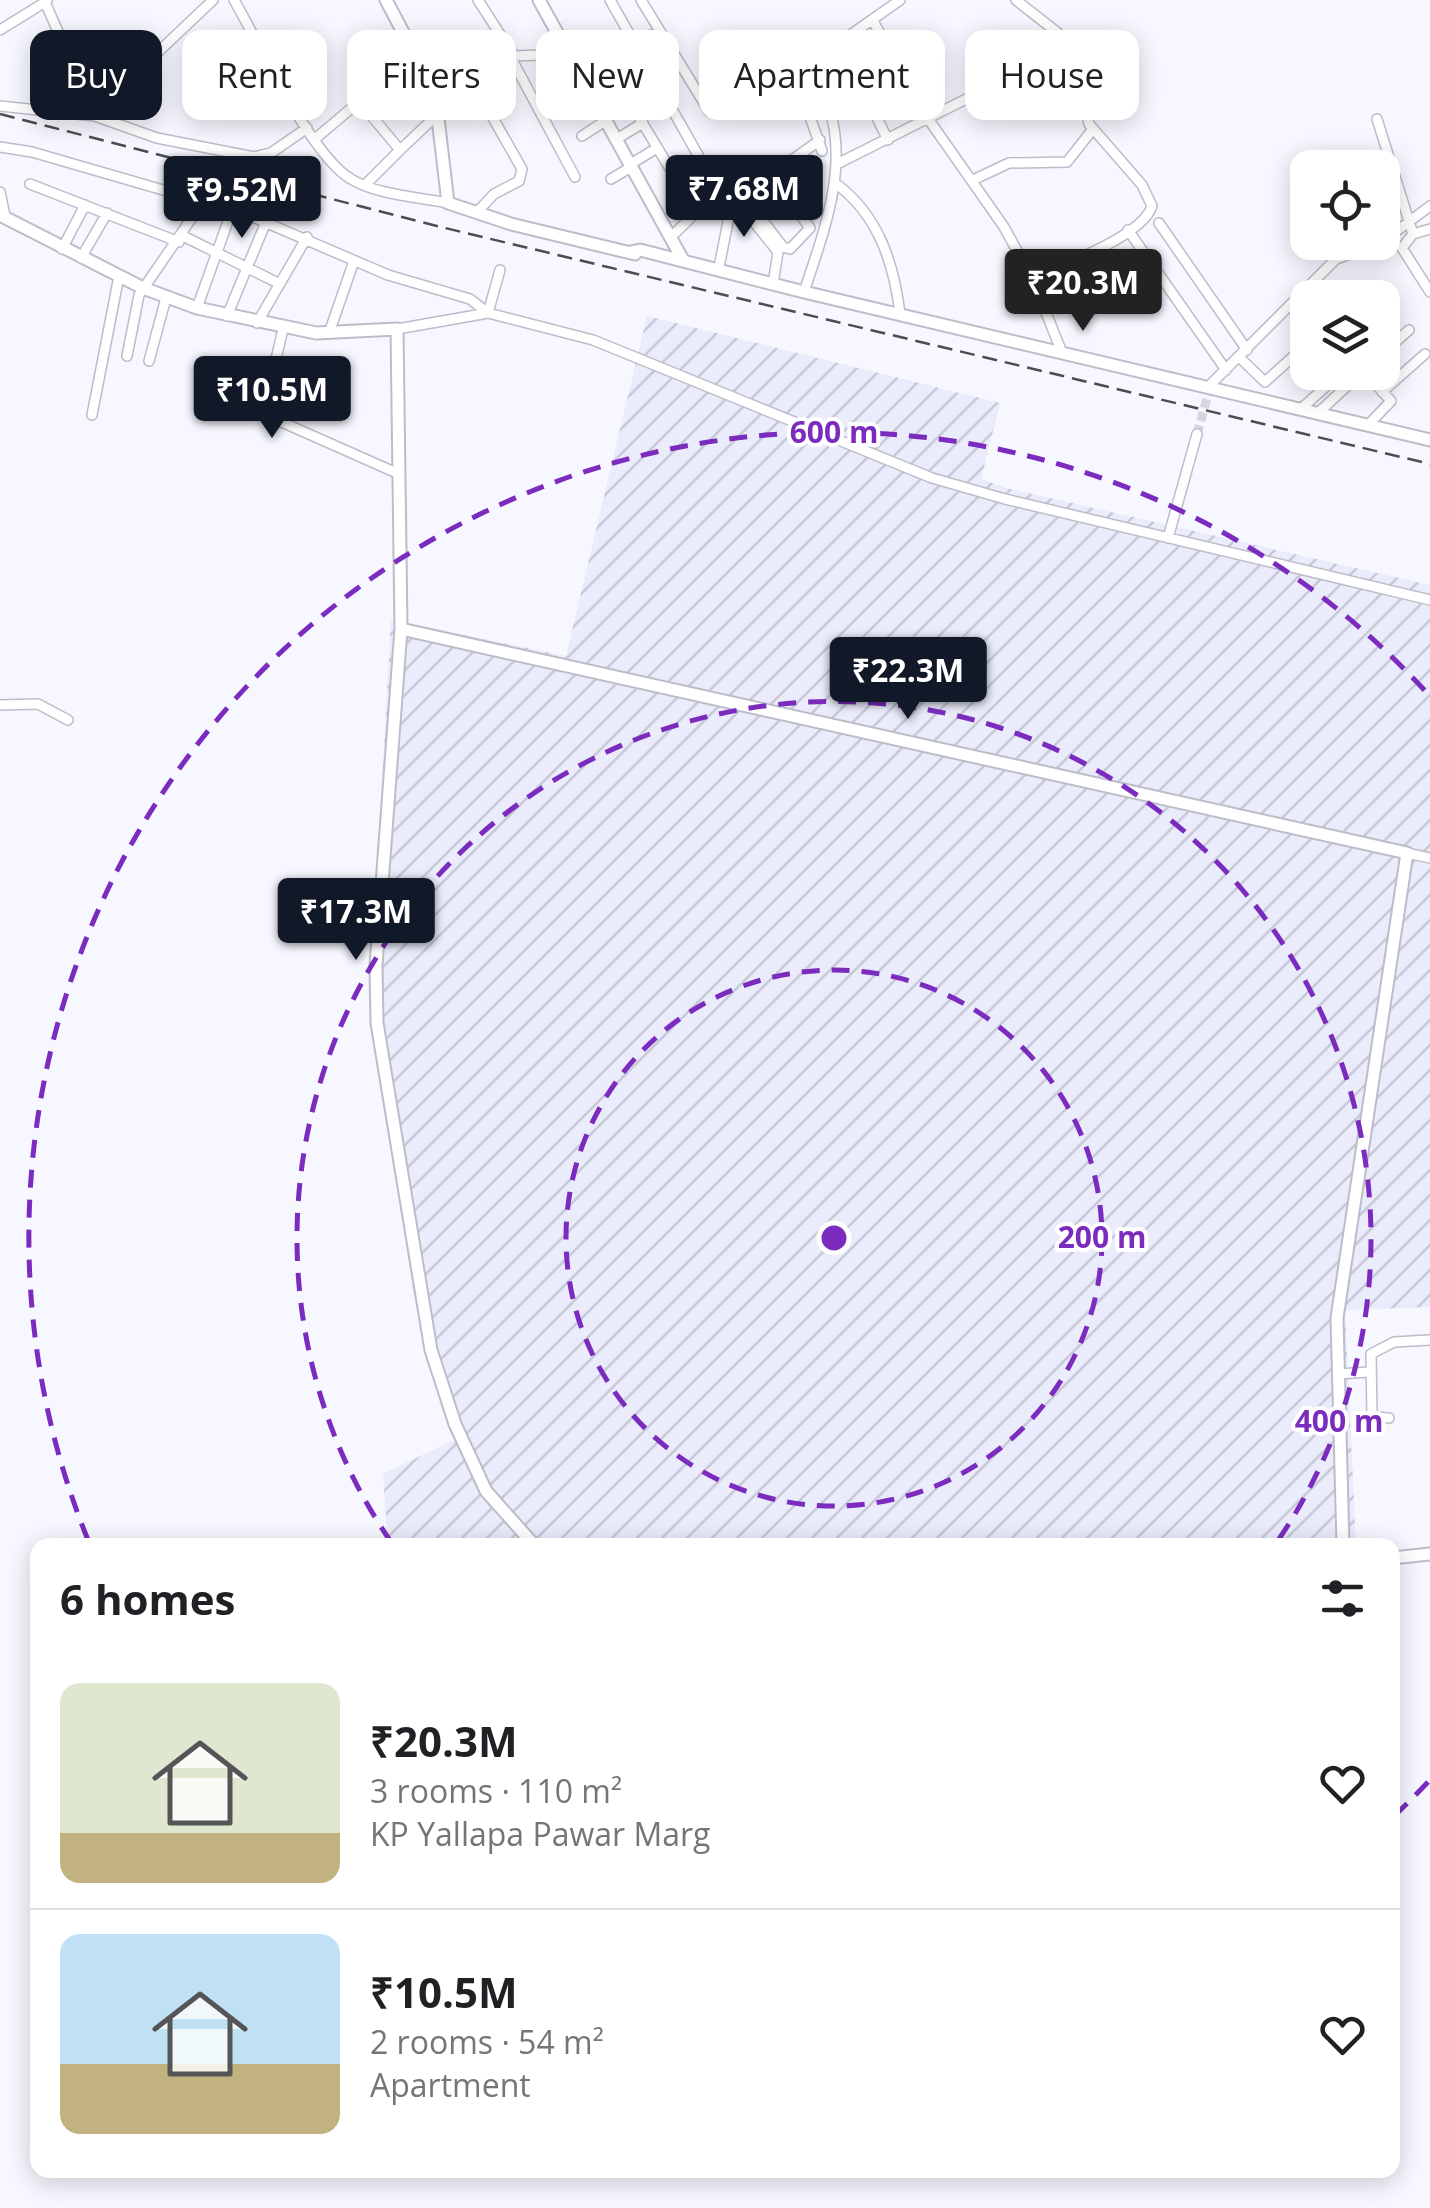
<!DOCTYPE html>
<meta charset="utf-8">
<style>
:root{--surface:#fff;--page:#f6f6f6;--text:#202124;--muted:#757577;--line:#e0e0e0;--accent:#111827}
body{margin:0;font-family:"Open Sans",sans-serif;background:var(--page);color:var(--text);height:100vh;display:flex;flex-direction:column;font-size:38px;white-space:nowrap}
*{box-sizing:border-box;margin:0}
p{font-size:32px;color:var(--muted)}
.icon{flex:none;width:55px;height:55px;fill:none;stroke:currentColor;stroke-width:2;stroke-linecap:round;stroke-linejoin:round}
.map{position:relative;flex:1;overflow:hidden}
.sheet{position:absolute;left:30px;top:1538px;width:1370px;height:640px;display:flex;flex-direction:column;background:var(--surface);border-radius:20px;box-shadow:0 5px 25px #0003}
.sheet>*{flex:none}
.hud{position:absolute;left:30px;top:30px;width:1370px;height:90px;display:flex;gap:20px}
.controls{position:absolute;left:1290px;top:150px;display:grid;gap:20px}
.controls a{display:grid;place-items:center;width:110px;height:110px;border-radius:20px;background:var(--surface);box-shadow:0 5px 25px #0003;font-size:50px}
.price{position:absolute;translate:-50% -85px;padding:0 22px;border-radius:10px;background:var(--accent);color:#fff;font-size:32px;line-height:65px;filter:drop-shadow(0 2px 5px #0008)}
.price::after{content:'';position:absolute;left:50%;top:60px;width:30px;height:22px;margin-left:-15px;background:inherit;clip-path:polygon(0 0,100% 0,50% 100%)}
.price.selected{background:#222;color:#fff}
ul{padding:0;list-style:none}
li{display:flex;align-items:center;gap:30px;height:250px;padding:0 30px}
li+li{border-top:2px solid var(--line)}
li span{display:grid;place-items:center;flex:none;width:280px;height:200px;border-radius:20px;color:#555}
li>.icon{margin-inline-start:auto}
span .icon{width:120px;height:120px;fill:#fffc;stroke-width:1}
li b{font-size:42px}
h2{display:flex;justify-content:space-between;align-items:center;height:120px;padding:0 30px;font-size:42px}
.pill{padding:0 35px;border-radius:20px;background:var(--surface);box-shadow:0 5px 25px #0003;font-size:35px;line-height:90px}
.pill.selected{background:var(--accent);color:#fff}
.map>svg:first-child{display:block}
</style>
<div class="map">
<svg width="1430" height="2208" viewBox="0 0 1430 2208">
<defs>
<pattern id="industrial-furrows" width="10" height="10" patternUnits="userSpaceOnUse" patternTransform="scale(2.5)"><rect width="10" height="10" fill="#eaebfb"/><path d="M-1 1l2-2M0 10L10 0M9 11l2-2" fill="none" stroke="#c8c9d7"/></pattern>
</defs>
<rect width="100%" height="100%" fill="#f7f7ff"/>
<path fill="url(#industrial-furrows)" d="M647,316L1000,403L981,479L1006,488L1430,585V1307L1345,1310L1356,1545H388L383,1474L454,1440L414,1297L370,997L391,620L566,656Z"/>
<g fill="none" stroke-linecap="round" stroke-linejoin="round">
<path stroke="#d6d6de" stroke-width="9" stroke-dasharray="9 4.5" stroke-linecap="butt" d="M1197,434L1211,384"/>
<defs>
<path id="minor" d="M234,0C259,43 311,156 351,179C377,195 418,197 448,203
M478,0L514,56L567,54L660,33
M610,0L698,155
M641,0L709,111
M1016,0L1058,33L1078,72L1089,124L1142,185L1152,206C1143,236 1061,266 1032,278
M45,2L95,116
M873,21L929,120L1004,227L1032,278L1061,350
M0,30L47,1
M119,39L155,55
M410,44L436,37L449,41L522,169L519,181L494,194L478,211
M784,47C792,56 806,64 812,73C859,142 827,222 804,292
M510,56L575,177
M812,72L819,57L900,0
M398,73L419,59
M856,76L888,140
M360,102L400,150L365,185
M0,106L95,116L157,138L254,157L271,153L307,128
M808,111L822,151
M602,116L628,99L669,167
M1377,119L1413,234
M107,120L155,55L213,0
M582,136L605,121
M315,139L381,83
M615,140L643,123
M0,147L32,152L246,214L388,275L470,299L488,313L593,340L932,478L1005,499L1430,600
M400,150L438,114
M837,164L990,87
M629,165L657,148
M771,175L810,228L790,249L783,247L743,195L820,140
M611,179L631,167
M973,180L1009,163L1067,162L1093,129
M835,183C878,214 894,263 900,314
M30,184L179,242
M0,192L5,216
M746,212L778,252L773,284
M1159,223L1247,350
M1430,229L1413,234L1402,248L1430,292
M1128,230L1226,370
M183,236L280,284
M670,238L728,181L743,195
M1382,242L1430,206
M62,249L85,205
M81,258L107,213
M719,267L731,207
M197,308L232,210
M488,313L500,270
M227,316L266,222
M257,323L307,237
M283,329L266,402L268,416L399,474
M397,329L488,313
M329,333L354,261
M1382,354L1409,330
M127,356L139,295L202,203
M1239,357L1265,382L1308,343
M149,361L166,298
M1365,372L1391,401L1369,424
M1211,384L1336,259L1382,242
M1382,392L1425,354
M1303,407L1331,382
M1319,412L1362,372
M92,415L119,276
M1168,538L1197,434
M0,705L38,704L68,720
M1407,853L1430,858
M1338,1374L1369,1372
M1389,1418L1372,1417L1371,1354L1394,1342L1430,1340"/>
<path id="tertiary" d="M386,0L435,93L448,203L511,224L635,254
M539,0L683,260
M0,215L143,288L197,308L316,333L397,329L401,629L376,965L377,1023L431,1350L455,1424L486,1491L534,1545
M631,252L640,250L804,292L1430,440
M401,629L1407,853L1337,1318L1343,1545
M1392,1558L1430,1554"/>
</defs>
<use href="#minor" stroke="#bcbdc9" stroke-width="12"/>
<use href="#tertiary" stroke="#bcbdc9" stroke-width="15"/>
<use href="#minor" stroke="#fff" stroke-width="9"/>
<use href="#tertiary" stroke="#fff" stroke-width="11"/>
<path stroke="#4c4c51" stroke-width="2.5" stroke-dasharray="15 8" stroke-linecap="butt" d="M0,114L445,228L1430,464"/>
</g>
<g fill="none" stroke="#7b2cbf" stroke-width="5" stroke-dasharray="18 12">
<circle cx="834" cy="1238" r="268"/>
<path d="M391 1542A537 537 0 1 1 1277 1542"/>
<path d="M1428 1782A805 805 0 0 1 1393 1817M88 1540A805 805 0 0 1 1428 694"/>
</g>
<circle cx="834" cy="1238" r="15" fill="#7b2cbf" stroke="#fff" stroke-width="5"/>
<g font-size="30" text-anchor="middle" font-weight="bold" fill="#7b2cbf" stroke="#fff" stroke-width="8" stroke-linejoin="round" paint-order="stroke">
<text x="834" y="443">600 m</text>
<text x="1102" y="1248">200 m</text>
<text x="1339" y="1432">400 m</text>
</g>
</svg>
<div class="controls">
<a><svg class="icon" aria-label="locate" viewBox="0 0 24 24"><circle cx="12" cy="12" r="6"/><path d="M12 2v4M12 18v4M2 12h4M18 12h4"/></svg></a>
<a><svg class="icon" aria-label="layers" viewBox="0 0 24 24"><path d="M12 4l9 5-9 5-9-5zM3 14l9 5 9-5"/></svg></a>
</div>
<b class="price" style="left:744px;top:240px">₹7.68M</b>
<b class="price" style="left:242px;top:241px">₹9.52M</b>
<b class="price selected" style="left:1083px;top:334px">₹20.3M</b>
<b class="price" style="left:272px;top:441px">₹10.5M</b>
<b class="price" style="left:908px;top:722px">₹22.3M</b>
<b class="price" style="left:356px;top:963px">₹17.3M</b>
<div class="hud">
<a class="pill selected">Buy</a>
<a class="pill">Rent</a>
<a class="pill">Filters</a>
<a class="pill">New</a>
<a class="pill">Apartment</a>
<a class="pill">House</a>
</div>
<section class="sheet">
<h2>6 homes<svg class="icon" aria-label="filters" viewBox="0 0 24 24"><path d="M4 7h16M4 17h16"/><circle cx="9" cy="7" r="2"/><circle cx="15" cy="17" r="2"/></svg></h2>
<ul>
<li><span style="background:linear-gradient(#dfe7d0 75%,#c2b280 0)"><svg class="icon" aria-label="home" viewBox="0 0 24 24"><path d="M3 11l9-7 9 7M6 9v11h12V9"/></svg></span><div><b>₹20.3M</b><p>3 rooms · 110 m²</p><p>KP Yallapa Pawar Marg</p></div><svg class="icon" aria-label="heart" viewBox="0 0 24 24"><path d="M12 20l-8-8c-3-5 5-10 8-4 3-6 11-1 8 4z"/></svg></li>
<li><span style="background:linear-gradient(#bfe0f5 65%,#c2b280 0)"><svg class="icon" aria-label="home" viewBox="0 0 24 24"><path d="M3 11l9-7 9 7M6 9v11h12V9"/></svg></span><div><b>₹10.5M</b><p>2 rooms · 54 m²</p><p>Apartment</p></div><svg class="icon" aria-label="heart" viewBox="0 0 24 24"><path d="M12 20l-8-8c-3-5 5-10 8-4 3-6 11-1 8 4z"/></svg></li>
</ul>
</section>
</div>
